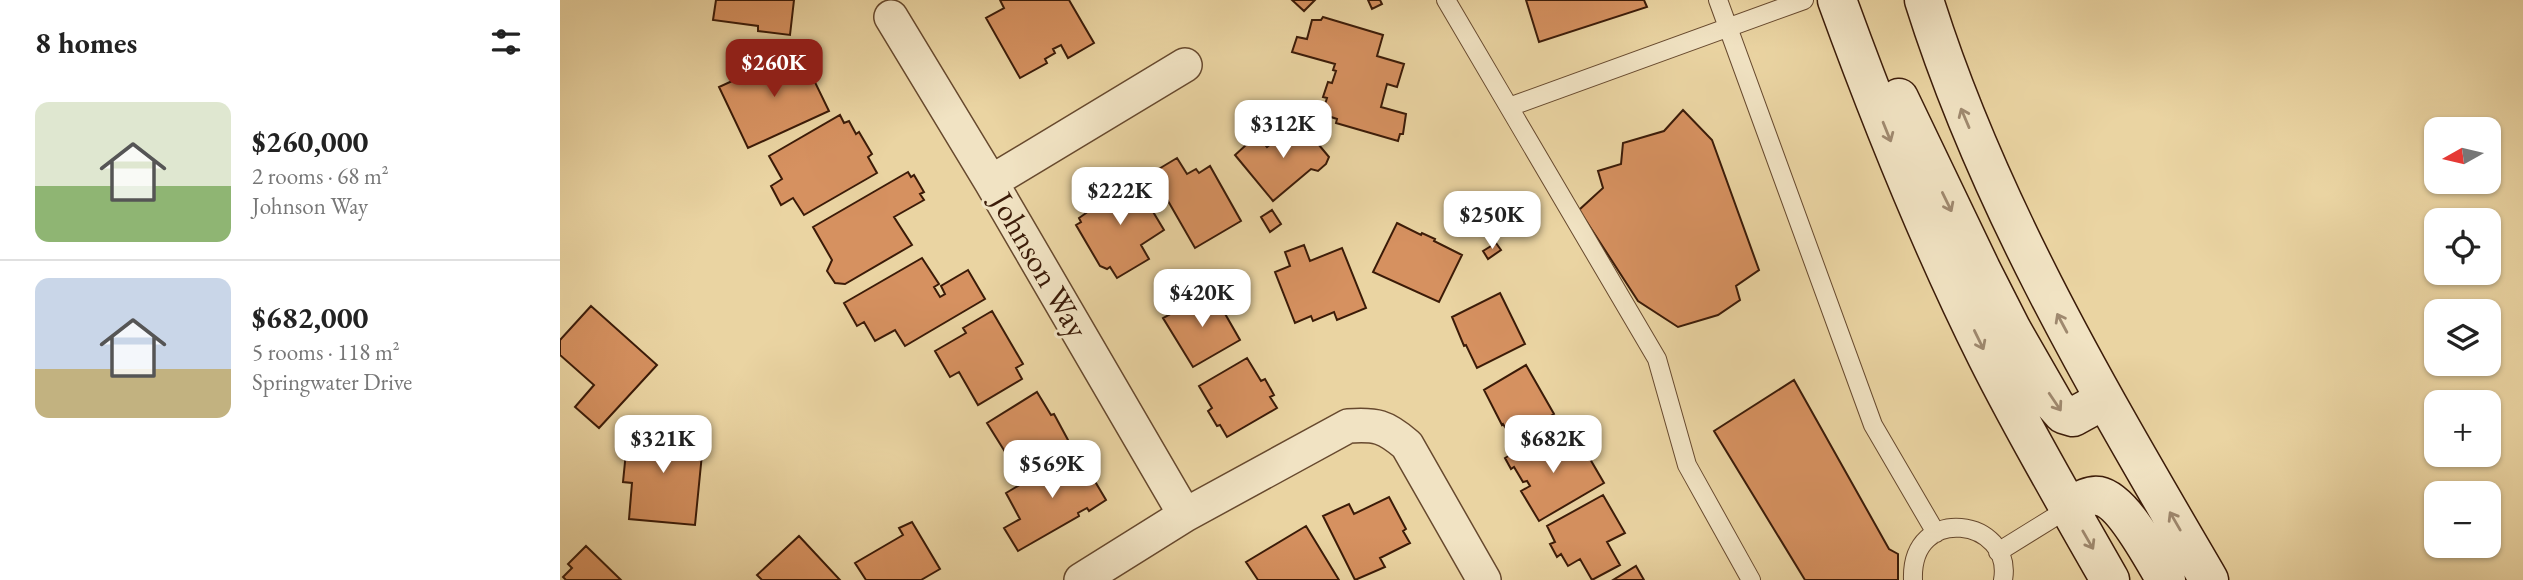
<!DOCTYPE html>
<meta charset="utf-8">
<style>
:root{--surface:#fff;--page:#f6f6f6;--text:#222;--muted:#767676;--line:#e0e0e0;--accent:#8f2418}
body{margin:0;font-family:"EB Garamond",serif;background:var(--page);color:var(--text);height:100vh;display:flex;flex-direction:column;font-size:26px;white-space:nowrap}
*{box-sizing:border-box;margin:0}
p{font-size:23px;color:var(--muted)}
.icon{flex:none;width:38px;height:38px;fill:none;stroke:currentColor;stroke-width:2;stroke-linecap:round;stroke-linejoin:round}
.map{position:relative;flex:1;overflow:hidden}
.sheet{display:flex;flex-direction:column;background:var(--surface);width:560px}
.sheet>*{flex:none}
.needle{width:46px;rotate:262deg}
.fabs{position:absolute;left:1864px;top:117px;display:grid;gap:14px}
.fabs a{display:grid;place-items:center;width:77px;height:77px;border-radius:14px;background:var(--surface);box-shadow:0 2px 5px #0004;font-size:35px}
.price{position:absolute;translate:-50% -60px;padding:0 16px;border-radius:14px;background:#fff;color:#222;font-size:23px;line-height:46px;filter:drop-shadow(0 2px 4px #0008)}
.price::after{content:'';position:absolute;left:50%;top:42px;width:21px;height:16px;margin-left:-10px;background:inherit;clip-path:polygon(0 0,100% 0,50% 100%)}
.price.on{background:var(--accent);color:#fff}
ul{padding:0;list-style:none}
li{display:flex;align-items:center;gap:21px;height:175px;padding:0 35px}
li+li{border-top:2px solid var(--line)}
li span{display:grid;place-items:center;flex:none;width:196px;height:140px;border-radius:14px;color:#555}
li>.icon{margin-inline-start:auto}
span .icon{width:84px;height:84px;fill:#fffc;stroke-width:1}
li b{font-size:30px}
h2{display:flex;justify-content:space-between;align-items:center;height:84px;padding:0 35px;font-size:30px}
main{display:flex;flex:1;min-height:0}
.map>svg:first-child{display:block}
</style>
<main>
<section class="sheet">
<h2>8 homes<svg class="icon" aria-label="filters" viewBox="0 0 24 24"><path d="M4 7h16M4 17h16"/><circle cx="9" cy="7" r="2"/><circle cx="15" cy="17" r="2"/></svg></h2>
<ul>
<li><span style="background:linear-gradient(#dfe7d0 60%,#8fb573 0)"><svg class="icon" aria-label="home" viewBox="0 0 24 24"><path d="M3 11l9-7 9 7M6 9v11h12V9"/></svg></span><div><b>$260,000</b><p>2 rooms · 68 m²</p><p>Johnson Way</p></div></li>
<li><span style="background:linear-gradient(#c9d6e8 65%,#c2b280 0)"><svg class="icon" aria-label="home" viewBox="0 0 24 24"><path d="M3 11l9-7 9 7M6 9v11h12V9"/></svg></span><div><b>$682,000</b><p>5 rooms · 118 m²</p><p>Springwater Drive</p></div></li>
</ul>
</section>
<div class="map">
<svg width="1963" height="580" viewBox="0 0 1963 580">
<rect width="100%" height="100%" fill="#ead4a2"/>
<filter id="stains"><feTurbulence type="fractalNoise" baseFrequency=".00286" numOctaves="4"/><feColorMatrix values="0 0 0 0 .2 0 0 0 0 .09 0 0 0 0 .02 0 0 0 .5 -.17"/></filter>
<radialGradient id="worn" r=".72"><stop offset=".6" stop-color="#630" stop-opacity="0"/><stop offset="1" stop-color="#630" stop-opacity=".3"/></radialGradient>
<path fill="#d69160" stroke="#3b1b08" stroke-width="2" d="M156,0H234L230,35L198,31V26L153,20Z
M440,0H509L534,43L508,58L501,45L493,49L495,53L485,59L487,63L460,78L426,18L444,8Z
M732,0H755L744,11Z
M808,0H820L822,4L812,9Z
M966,0H1084L1087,7L979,42Z
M763,17L823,35L817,56L844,64L837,87L827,84L821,107L846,114L843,134H840L838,141L776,123L777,119L762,114L767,98L763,97L768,82L772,83L776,71L773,70L775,64L732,52L737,37L747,39L752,20H761Z
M242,49L252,71L242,76L244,80L252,76L269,111L188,148L159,87Z
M1123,110L1152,140L1199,270L1176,286L1180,300L1158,315L1118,327L1078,301L1019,210L1043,188L1038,171L1061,164L1063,143L1104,131Z
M280,115L284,123L289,121L296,134L299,132L312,154L308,157L317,173L244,215L233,198L221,205L211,186L222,179L209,156Z
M739,121L769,157L766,164L758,171L751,169L713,201L675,155L697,135L707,147Z
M617,158L627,174L636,169L639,173L650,166L681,221L635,248L592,173Z
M348,172L351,177L354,175L364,192L360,194L364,200L334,217L352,245L285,284L275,283L267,271L272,260L253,227Z
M569,172L604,230L581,245L589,259L557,278L550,267L547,269L540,266L516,225L521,222L519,218L546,199L540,190Z
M712,210L721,224L710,232L701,217Z
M837,223L861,235L862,233L875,239L874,241L902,255L879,302L813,272Z
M936,243L941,250L928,259L923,251Z
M744,245L750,261L782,248L806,308L777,320L774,312L753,321L751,316L735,323L715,272L730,266L725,252Z
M362,258L379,284L374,287L380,297L385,294L381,286L408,270L425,299L345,346L335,330L315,341L304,322L297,326L284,303Z
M652,291L680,340L633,367L603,318Z
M940,293L965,344L917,368L906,345L904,346L892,317Z
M31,306L97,365L39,428L15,407L34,385L0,355V340Z
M432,311L463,364L456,368L462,379L418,405L399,372L390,377L375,351L406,333L403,328Z
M687,358L701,381L705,379L714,395L710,397L717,408L667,437L660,425L657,426L648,411L652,408L639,386Z
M966,365L994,414L952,438L943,424L942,425L924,390Z
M1234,380L1329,549L1338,554V580H1245L1154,431Z
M477,392L491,415L494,414L508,440L457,471L427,423Z
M81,424L132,428L130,453L142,454L135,525L69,519L72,483L63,482L67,442L80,443Z
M989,432L1005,458L1023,447L1044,483L979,521L961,491L970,486L967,481L963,482L954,467L951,469L945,458Z
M517,451L546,500L529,511L527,508L518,513L519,516L458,551L444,528L460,519L446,493Z
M1043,495L1065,533L1047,542L1060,565L1032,580L1020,559L1008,566L1001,554L997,557L990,544L995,542L987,526Z
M829,497L846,529L843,531L850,543L820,558L825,567L795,580L763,516L789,504L794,514Z
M352,522L380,569L361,580H306L295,563L343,535L339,528Z
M746,526L779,580H698L686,562Z
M239,536L280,580H202L197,575Z
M26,546L61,580H6L3,577L12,568L8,564Z
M1076,566L1084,580H1053Z"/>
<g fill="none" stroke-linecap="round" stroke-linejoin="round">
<defs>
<path id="lane" d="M886,0L1097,359L1127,465L1191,580
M1158,0L1313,425L1376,533
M949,107L1244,0
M1438,552L1509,508
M1353,580C1350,502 1454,519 1443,580"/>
<path id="street" d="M331,17L431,182L625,515
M431,182L625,65
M521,580L625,515L788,426C816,424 825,426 847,445L924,580"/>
<path id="secondary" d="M1277,0C1321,121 1369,241 1427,357C1465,433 1508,506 1550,580
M1364,0C1429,207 1540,393 1649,580
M1339,98L1421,269L1452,330L1495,405L1503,414L1513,417L1544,400
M1509,508C1518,503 1528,494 1539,496C1564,501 1593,559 1606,580"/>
</defs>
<use href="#lane" stroke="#67492e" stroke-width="20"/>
<use href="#street" stroke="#67492e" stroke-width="36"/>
<use href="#secondary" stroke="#3b1b08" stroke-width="41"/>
<use href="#lane" stroke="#f1e3c3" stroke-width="18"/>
<use href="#street" stroke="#f1e3c3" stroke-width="33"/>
<use href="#secondary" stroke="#f1e3c3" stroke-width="38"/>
</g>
<defs><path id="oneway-shaft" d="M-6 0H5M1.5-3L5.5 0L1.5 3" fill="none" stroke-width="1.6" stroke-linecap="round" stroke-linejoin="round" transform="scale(1.75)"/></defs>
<g stroke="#9f896f">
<use href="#oneway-shaft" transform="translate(1405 118) rotate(-113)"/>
<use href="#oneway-shaft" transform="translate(1327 132) rotate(68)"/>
<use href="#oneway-shaft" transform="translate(1387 202) rotate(64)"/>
<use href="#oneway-shaft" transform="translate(1502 323) rotate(-118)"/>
<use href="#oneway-shaft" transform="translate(1419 340) rotate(64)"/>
<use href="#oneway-shaft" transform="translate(1495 402) rotate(56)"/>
<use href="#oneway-shaft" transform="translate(1615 521) rotate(-120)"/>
<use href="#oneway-shaft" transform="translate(1528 540) rotate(60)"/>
</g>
<g text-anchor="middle" stroke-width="6" stroke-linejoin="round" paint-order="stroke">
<g font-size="32" fill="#3b1b08" stroke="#f1e3c3">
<text transform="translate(480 265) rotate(60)" y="11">Johnson Way</text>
</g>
</g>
<rect width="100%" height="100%" filter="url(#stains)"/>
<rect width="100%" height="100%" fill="url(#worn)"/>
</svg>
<div class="fabs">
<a><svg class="needle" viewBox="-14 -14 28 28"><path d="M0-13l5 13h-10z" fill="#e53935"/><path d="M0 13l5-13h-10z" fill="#767676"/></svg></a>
<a><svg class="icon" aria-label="locate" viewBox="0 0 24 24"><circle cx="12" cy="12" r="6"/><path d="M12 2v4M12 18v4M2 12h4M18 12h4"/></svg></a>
<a><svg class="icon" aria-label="layers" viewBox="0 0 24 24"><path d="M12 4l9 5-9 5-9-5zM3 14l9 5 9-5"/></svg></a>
<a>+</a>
<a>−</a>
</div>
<b class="price on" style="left:214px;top:99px">$260K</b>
<b class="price" style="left:723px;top:160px">$312K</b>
<b class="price" style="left:560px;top:227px">$222K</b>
<b class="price" style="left:932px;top:251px">$250K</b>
<b class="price" style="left:642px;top:329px">$420K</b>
<b class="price" style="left:103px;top:475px">$321K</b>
<b class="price" style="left:993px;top:475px">$682K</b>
<b class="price" style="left:492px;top:500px">$569K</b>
</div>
</main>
